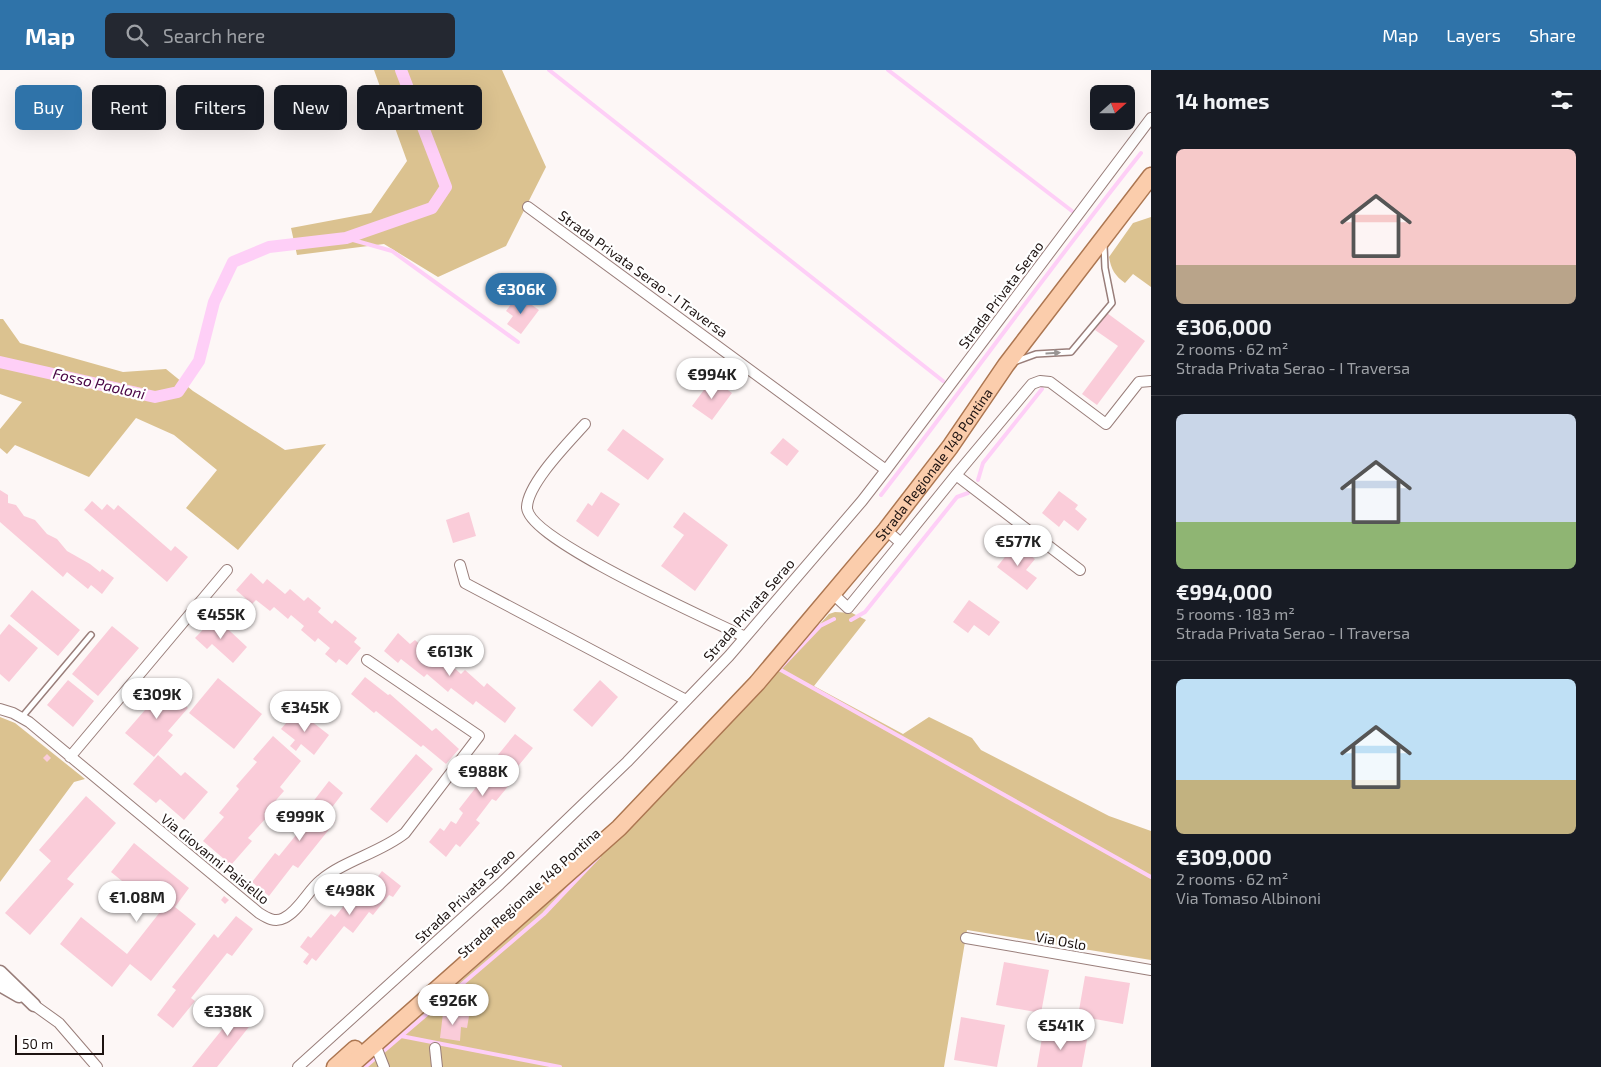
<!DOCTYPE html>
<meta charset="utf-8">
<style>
:root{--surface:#171b24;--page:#242831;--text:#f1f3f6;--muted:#9ea1a6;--line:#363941;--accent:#2f73a9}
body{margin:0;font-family:"Exo 2",sans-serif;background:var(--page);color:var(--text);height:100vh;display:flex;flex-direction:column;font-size:19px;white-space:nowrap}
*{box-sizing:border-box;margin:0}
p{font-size:16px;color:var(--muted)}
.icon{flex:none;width:28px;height:28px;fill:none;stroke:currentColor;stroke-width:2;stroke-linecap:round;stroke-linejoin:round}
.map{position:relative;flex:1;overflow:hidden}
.sheet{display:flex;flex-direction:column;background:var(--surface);width:450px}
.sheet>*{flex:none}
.banner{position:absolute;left:15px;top:15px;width:475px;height:45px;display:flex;gap:10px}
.needle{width:32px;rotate:69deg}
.fabs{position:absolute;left:1090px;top:15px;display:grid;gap:10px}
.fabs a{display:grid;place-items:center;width:45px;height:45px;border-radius:8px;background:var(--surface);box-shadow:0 5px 20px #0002;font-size:25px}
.scale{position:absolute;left:15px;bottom:12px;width:89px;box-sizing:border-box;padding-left:5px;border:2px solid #1d1311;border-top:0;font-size:14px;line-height:18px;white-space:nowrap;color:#1d1311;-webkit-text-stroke:4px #fff;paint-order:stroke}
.price{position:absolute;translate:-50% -42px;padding:0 11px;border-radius:18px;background:#fff;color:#222;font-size:16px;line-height:32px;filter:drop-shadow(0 1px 2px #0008)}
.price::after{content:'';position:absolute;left:50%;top:30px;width:15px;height:11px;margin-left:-8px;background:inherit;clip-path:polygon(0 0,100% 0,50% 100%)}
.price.on{background:var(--accent);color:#fff}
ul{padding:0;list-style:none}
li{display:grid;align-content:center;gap:10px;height:265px;padding:0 25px}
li+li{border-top:1px solid var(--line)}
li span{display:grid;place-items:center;height:155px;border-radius:8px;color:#555}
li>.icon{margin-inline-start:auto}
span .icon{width:90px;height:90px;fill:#fffc;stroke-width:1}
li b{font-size:21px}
h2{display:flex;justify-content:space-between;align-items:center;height:60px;padding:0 25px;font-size:21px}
.pill{padding:0 18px;border-radius:8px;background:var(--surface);box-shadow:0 5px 20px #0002;font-size:18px;line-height:45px}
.pill.on{background:var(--accent);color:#fff}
header{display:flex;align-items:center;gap:30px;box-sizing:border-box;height:70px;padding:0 25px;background:var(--accent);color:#fff}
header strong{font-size:24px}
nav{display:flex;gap:28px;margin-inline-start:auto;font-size:18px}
.search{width:350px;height:45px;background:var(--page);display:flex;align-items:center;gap:12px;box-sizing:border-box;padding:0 18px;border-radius:8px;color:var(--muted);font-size:19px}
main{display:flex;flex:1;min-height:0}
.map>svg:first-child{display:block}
</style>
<header>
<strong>Map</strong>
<div class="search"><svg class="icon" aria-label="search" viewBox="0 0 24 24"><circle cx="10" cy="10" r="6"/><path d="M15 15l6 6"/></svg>Search here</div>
<nav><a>Map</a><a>Layers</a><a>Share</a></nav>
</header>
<main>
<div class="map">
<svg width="1151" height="997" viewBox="0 0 1151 997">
<rect width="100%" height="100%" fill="#fdf7f6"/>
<path fill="#dbc290" d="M374,0H502L546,97L506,176L438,207L384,174L297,185L291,158L371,143L407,91Z
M1151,147V217L1133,204L1125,213C1115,206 1111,199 1109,187L1133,153Z
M0,249H3L20,273L123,302L166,299L193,321L285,380L326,374L238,480L186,438L217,400L174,365L136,348L89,407L15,375L7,384L0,378V359L22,332L0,324Z
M835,542L852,543L866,550L814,616L903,664L929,647L972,668L981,680L1109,746L1151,761V890L967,860L944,997H365L566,816L734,650L829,544Z
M0,647L15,653L85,709L74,712L0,812Z"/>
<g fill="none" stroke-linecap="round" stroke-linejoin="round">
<path stroke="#fecff7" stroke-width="4" d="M549,0L943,311
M888,0L1072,141
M346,168L392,181L518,272
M978,410L983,393L1042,319
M881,425C968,312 1052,195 1141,83
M851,550L865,542L957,427L968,423
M781,597L820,556L834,549
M779,599L1151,807
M401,966L560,997
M365,997L544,844L599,786"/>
<path stroke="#fecff7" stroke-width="12" d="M0,292L155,327L178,322L199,291L214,232L233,192L269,177L346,168L432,138L446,117L401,0"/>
</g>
<path fill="#faccd9" d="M522,228L539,240L521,264L507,254L513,246L506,241L512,233L516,236Z
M1107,243L1145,271L1097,335L1082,324L1118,276L1095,260Z
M712,309L732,323L712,350L692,336Z
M623,359L664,389L648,410L607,380Z
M783,368L799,381L787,396L770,383Z
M0,420L8,425V433L16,435L24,446L35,450L47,464L57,469L67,481L90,494L100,502L102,499L114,508L102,524L91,515L88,519L67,502L63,507L0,452Z
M1059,421L1078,435L1075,439L1087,449L1078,461L1064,450L1059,457L1042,443Z
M601,422L620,434L598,467L576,451L588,433L592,436Z
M92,431L102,440L107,434L114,440L118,435L171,481L175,476L188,487L167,512L84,440Z
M469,442L476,466L453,473L446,450Z
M684,442L728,475L695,521L661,496L684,465L673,457Z
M1015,474L1035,489L1026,500L1037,508L1027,520L997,497Z
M251,503L263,514L267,509L285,524L290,519L304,531L308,527L321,538L318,542L332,554L335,550L357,568L354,572L361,578L347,595L339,589L336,593L325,584L330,578L318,568L315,572L301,560L304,556L291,545L288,549L274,537L270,541L256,530L252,534L236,520Z
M32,520L80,560L58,586L10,546Z
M969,530L1000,552L989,566L974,555L968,563L953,552Z
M215,547L247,577L233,593L212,574L207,579L195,568Z
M9,554L38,578L9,612L0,604V565Z
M112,556L139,578L98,626L72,604Z
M398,563L410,574L415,570L437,590L441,586L461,604L465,600L484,617L487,613L516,638L505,653L476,631L473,635L451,618L448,622L427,604L424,607L401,589L398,593L384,581Z
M365,607L388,625L390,624L432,661L436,658L459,679L446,694L423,675L421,677L376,641L374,643L351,624Z
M218,608L262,644L234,679L189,643Z
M68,610L94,631L73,657L47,635Z
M600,610L618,627L592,657L573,640Z
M159,613L188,638L168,661L173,665L154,687L125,663L145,640L140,635Z
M297,640L329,665L314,685L301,674L296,681L290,676L295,670L281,659Z
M515,664L533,678L510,706L514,709L496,731L492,729L476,750L480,753L460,777L456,774L446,787L429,772L440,758L444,761L451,751L456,754L463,743L459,739L477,716L481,719L500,696L493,691Z
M273,666L301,691L280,717L284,721L264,744L267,747L248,768L252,771L231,795L203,771L224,747L219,743L239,719L236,716L257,692L253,689Z
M47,684L51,688L47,692L43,688Z
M416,684L433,699L387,753L370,739Z
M158,685L181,706L185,702L208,722L184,750L160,729L156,733L133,714Z
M329,711L343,723L326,745L335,752L298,798L293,795L269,826L252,812L275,783L279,786L318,738L312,733Z
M86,726L116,753L67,809L74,814L30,865L5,843L51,791L39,780Z
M134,773L189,818L175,837L196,854L151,911L130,894L112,917L60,874L81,847L127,884L160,842L111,802Z
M382,801L401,816L393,827L389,825L373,845L369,842L353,863L344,856L316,891L312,888L307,895L303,892L309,884L300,877L308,866L311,868L331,844L335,847L353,824L360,830Z
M224,826L229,830L225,834L221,830Z
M236,846L253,859L232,886L227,883L191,928L195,931L173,958L157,945L176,920L172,917L214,864L218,868Z
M1004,892L1049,900L1041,943L996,935Z
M1085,906L1130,913L1123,954L1078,946Z
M245,931L260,943L217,997H192Z
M443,943L469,946L467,958L461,957L460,971L440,968Z
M961,947L1005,955L997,997L954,990Z
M1043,962L1087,970L1082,997H1037Z"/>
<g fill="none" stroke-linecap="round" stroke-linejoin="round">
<defs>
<path id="service" d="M1014,292L1036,284L1071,282L1112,233L1105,198L1104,175
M22,647L91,565"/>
<path id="minor" d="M528,137L886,400
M585,354C569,372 528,413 527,437C526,469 713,551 745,567
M956,405L1080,500
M901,473L956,405L1032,314L1040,311L1050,312L1106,354L1139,312L1151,311
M460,495L465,513L686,630
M833,524L848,538L901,473L886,460
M0,639L13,643L29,652L259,843C267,848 275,853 284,848C299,841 308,820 321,810C345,790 380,783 405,763L479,666L367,590
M70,687L227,500
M966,868L1151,900
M34,935L59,953L97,997
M375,974L384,997
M435,978L437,997
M298,997L500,814L627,692L729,586L862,431L886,400L1151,48"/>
<path id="tertiary" d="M0,902L34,935
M0,915L19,926"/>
<g id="primary">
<path d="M335,997L355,979"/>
<path id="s1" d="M349,997L619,758L757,613L886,460L950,377L1006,295L1151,106"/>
</g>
</defs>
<use href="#service" stroke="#997e7a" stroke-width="8"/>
<use href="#minor" stroke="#997e7a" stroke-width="12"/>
<use href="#tertiary" stroke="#997e7a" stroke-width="15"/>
<use href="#primary" stroke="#ac7651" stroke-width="19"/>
<use href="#service" stroke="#fff" stroke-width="5"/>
<use href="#minor" stroke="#fff" stroke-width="10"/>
<use href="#tertiary" stroke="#fff" stroke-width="12"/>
<use href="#primary" stroke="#fbcdac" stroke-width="16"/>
</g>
<defs><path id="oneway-solid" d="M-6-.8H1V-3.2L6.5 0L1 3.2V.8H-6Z" transform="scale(1.25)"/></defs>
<use fill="#999594" href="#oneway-solid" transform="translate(1053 283) rotate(-3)"/>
<g text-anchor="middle" stroke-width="4.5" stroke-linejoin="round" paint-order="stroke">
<g font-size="14" fill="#1d1311" stroke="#fff">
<text transform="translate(643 204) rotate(36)" y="5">Strada Privata Serao - I Traversa</text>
<text transform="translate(1001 225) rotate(-53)" y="5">Strada Privata Serao</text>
<text dy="5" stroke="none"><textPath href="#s1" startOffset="842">Strada Regionale 148 Pontina</textPath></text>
<text transform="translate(749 540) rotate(-49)" y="5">Strada Privata Serao</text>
<text transform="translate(215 789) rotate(39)" y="5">Via Giovanni Paisiello</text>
<text transform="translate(529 823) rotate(-42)" y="5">Strada Regionale 148 Pontina</text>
<text transform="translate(465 826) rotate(-43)" y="5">Strada Privata Serao</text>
<text transform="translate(1061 871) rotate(10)" y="5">Via Oslo</text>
</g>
<g font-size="15" font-style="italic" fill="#490545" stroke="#fff">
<text transform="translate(99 314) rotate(13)" y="5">Fosso Paoloni</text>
</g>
</g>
</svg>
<div class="fabs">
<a><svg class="needle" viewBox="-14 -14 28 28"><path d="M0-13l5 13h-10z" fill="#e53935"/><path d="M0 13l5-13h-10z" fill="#9ea1a6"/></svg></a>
</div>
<div class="scale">50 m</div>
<b class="price on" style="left:521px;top:245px">€306K</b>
<b class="price" style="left:712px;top:330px">€994K</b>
<b class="price" style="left:1018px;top:497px">€577K</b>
<b class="price" style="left:221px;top:570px">€455K</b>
<b class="price" style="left:450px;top:607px">€613K</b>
<b class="price" style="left:157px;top:650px">€309K</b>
<b class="price" style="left:305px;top:663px">€345K</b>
<b class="price" style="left:483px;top:727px">€988K</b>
<b class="price" style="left:300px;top:772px">€999K</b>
<b class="price" style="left:350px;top:846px">€498K</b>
<b class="price" style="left:137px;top:853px">€1.08M</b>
<b class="price" style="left:453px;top:956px">€926K</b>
<b class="price" style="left:228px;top:967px">€338K</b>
<b class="price" style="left:1061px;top:981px">€541K</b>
<div class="banner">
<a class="pill on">Buy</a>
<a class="pill">Rent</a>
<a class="pill">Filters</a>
<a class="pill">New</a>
<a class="pill">Apartment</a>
</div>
</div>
<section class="sheet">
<h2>14 homes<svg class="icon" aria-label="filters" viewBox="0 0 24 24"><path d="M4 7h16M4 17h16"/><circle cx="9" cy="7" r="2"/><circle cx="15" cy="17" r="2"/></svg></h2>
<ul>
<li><span style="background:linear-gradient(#f6c9c9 75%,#b9a48a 0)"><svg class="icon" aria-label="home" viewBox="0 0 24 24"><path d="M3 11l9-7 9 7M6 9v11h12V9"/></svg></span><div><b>€306,000</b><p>2 rooms · 62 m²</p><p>Strada Privata Serao - I Traversa</p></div></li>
<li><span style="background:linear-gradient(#c9d6e8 70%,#8fb573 0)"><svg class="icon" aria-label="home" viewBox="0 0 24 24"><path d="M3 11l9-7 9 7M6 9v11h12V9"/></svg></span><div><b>€994,000</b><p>5 rooms · 183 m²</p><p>Strada Privata Serao - I Traversa</p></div></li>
<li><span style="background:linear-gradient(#bfe0f5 65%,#c2b280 0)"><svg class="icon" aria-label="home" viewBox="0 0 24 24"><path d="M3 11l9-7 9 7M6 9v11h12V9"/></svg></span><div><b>€309,000</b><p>2 rooms · 62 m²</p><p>Via Tomaso Albinoni</p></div></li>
</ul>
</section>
</main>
